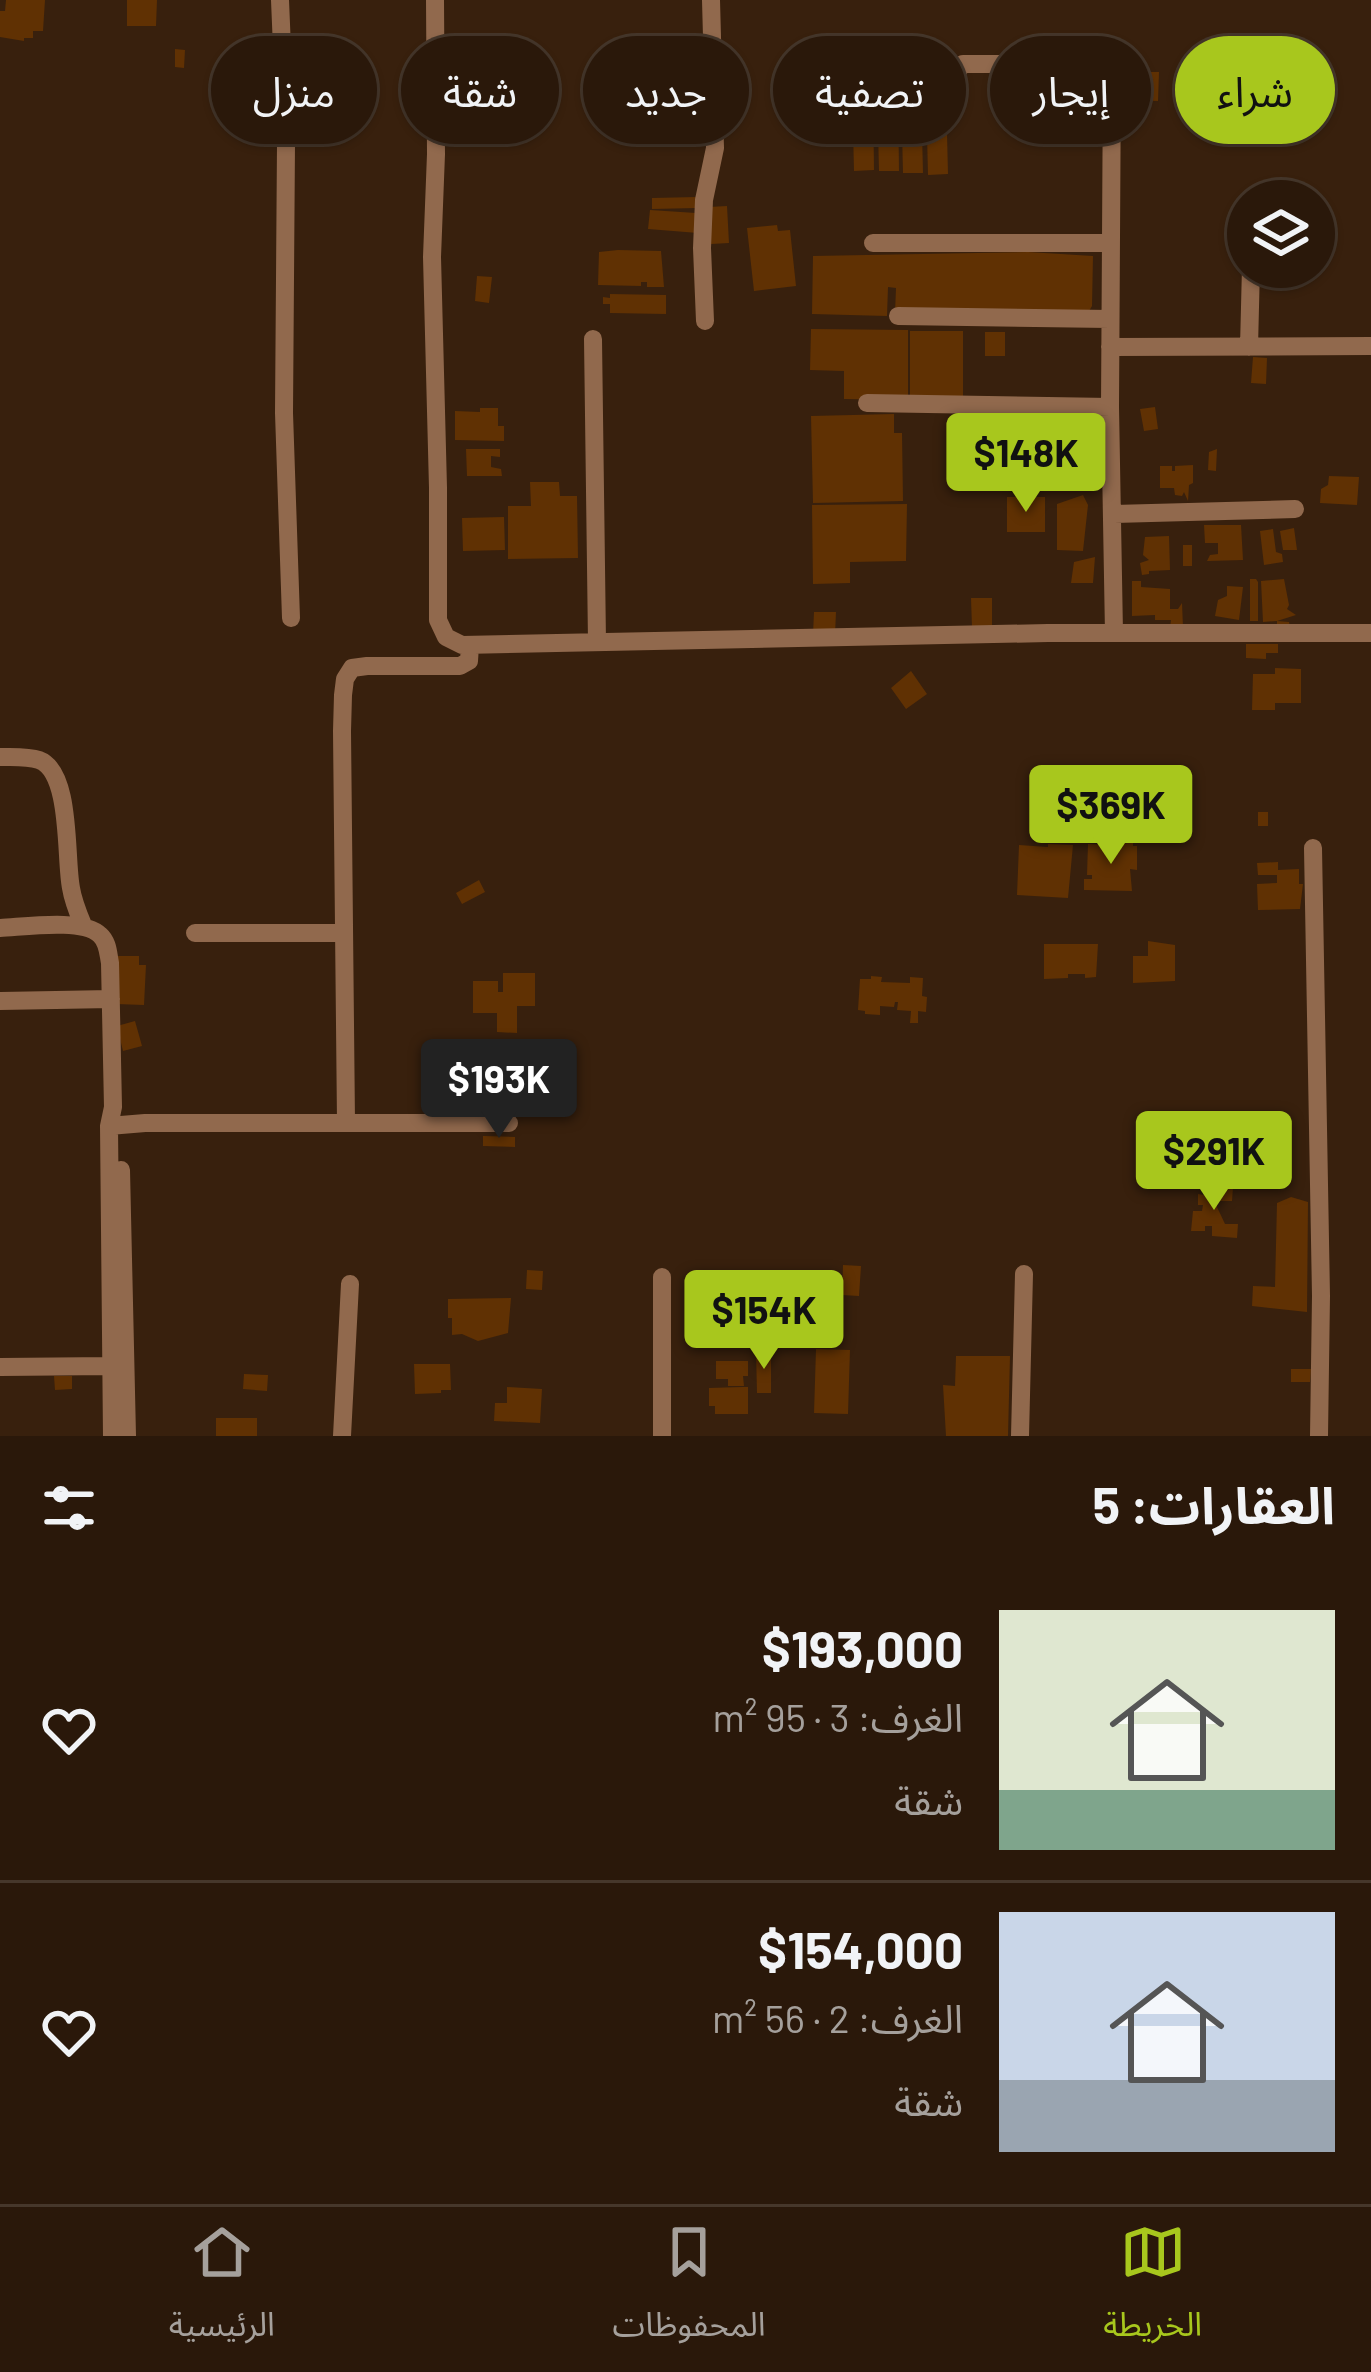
<!DOCTYPE html>
<html lang="ar">
<meta charset="utf-8">
<style>
:root{--surface:#2a180a;--page:#362518;--text:#f1f3f6;--muted:#a5a09c;--line:#46372b;--accent:#a8c71d}
body{margin:0;font-family:Barlow,"Noto Sans Arabic",sans-serif;background:var(--page);color:var(--text);direction:rtl;height:100vh;display:flex;flex-direction:column;font-size:45px;white-space:nowrap}
*{box-sizing:border-box;margin:0}
p{font-size:39px;color:var(--muted)}
.icon{flex:none;width:66px;height:66px;fill:none;stroke:currentColor;stroke-width:2;stroke-linecap:round;stroke-linejoin:round}
.map{position:relative;height:1436px;overflow:hidden;direction:ltr}
.panel{display:flex;flex-direction:column;background:var(--surface);flex:1}
.panel>*{flex:none}
.top-card{position:absolute;left:36px;top:36px;width:1299px;height:108px;direction:rtl;display:flex;gap:24px}
.fabs{position:absolute;left:1227px;top:180px;display:grid;gap:24px}
.fabs a{display:grid;place-items:center;width:108px;height:108px;border-radius:50%;background:var(--surface);box-shadow:0 3px 9px #0004,0 0 0 3px var(--line);font-size:60px}
.price{position:absolute;translate:-50% -102px;padding:0 27px;border-radius:12px;background:var(--accent);color:#111;font-size:39px;line-height:78px;filter:drop-shadow(0 3px 6px #0008)}
.price::after{content:'';position:absolute;left:50%;top:72px;width:36px;height:27px;margin-left:-18px;background:inherit;clip-path:polygon(0 0,100% 0,50% 100%)}
.price.active{background:#222;color:#fff}
ul{padding:0;list-style:none}
li{display:flex;align-items:center;gap:36px;height:300px;padding:0 36px}
li+li{border-top:3px solid var(--line)}
li span{display:grid;place-items:center;flex:none;width:336px;height:240px;border-radius:0px;color:#555}
li>.icon{margin-inline-start:auto}
span .icon{width:144px;height:144px;fill:#fffc;stroke-width:1}
li b{font-size:51px}
h2{display:flex;justify-content:space-between;align-items:center;height:144px;padding:0 36px;font-size:51px}
.pill{padding:0 42px;border-radius:54px;background:var(--surface);box-shadow:0 3px 9px #0004,0 0 0 3px var(--line);font-size:42px;line-height:108px}
.pill.active{background:var(--accent);color:#111}
.tab-bar{display:flex;justify-content:space-around;align-items:center;height:168px;border-top:3px solid var(--line);background:var(--surface);font-size:33px;color:var(--muted)}
.tab-bar a{display:grid;justify-items:center;gap:6px}
.tab-bar .active{color:var(--accent)}
.map>svg:first-child{display:block}
</style>
<div class="map">
<svg width="1371" height="1436" viewBox="0 0 1371 1436">
<rect width="100%" height="100%" fill="#38200d"/>
<path fill="#603103" d="M6,0H45L43,31H33V38H24V41L0,37V11H5Z
M127,0H157L156,26H127Z
M175,49L185,50L184,68L175,67Z
M1114,72H1159L1158,101L1126,100L1121,96Z
M852,89H873L874,170L854,171Z
M877,90H898L899,171H879Z
M901,92H921L923,173H903Z
M926,93H946L948,174L928,175Z
M697,197V208L652,209V198Z
M727,206L729,243L711,244L709,207Z
M650,210L696,213L698,233L648,229Z
M777,225L778,231L790,230L796,286L754,291L747,228Z
M618,250L661,251L664,287H647V282H641V286L598,285L599,252Z
M1028,252L1093,256L1092,306L1086,316L895,313L896,288L888,287L887,316L812,314L813,256Z
M477,276L492,277L489,303L475,301Z
M610,294L666,295V314L610,313V304H603V297L610,298Z
M811,329L908,330V400L844,399V371L810,370Z
M910,331H963V399L910,398Z
M985,332H1005V356H985Z
M1253,357L1267,358L1266,384L1251,383Z
M1155,407L1158,429L1144,431L1140,409Z
M480,408H498V426H504V441L455,440V411L480,412Z
M894,414V433H902L903,501L813,503L811,416Z
M1051,434H1074L1083,445V459H1051Z
M466,449H500V457L491,456V467L501,469L502,476H467Z
M1217,449L1216,471L1208,470L1209,452Z
M1193,465V483L1189,485L1188,501L1184,492L1182,496L1175,495L1174,488H1160V466H1172V471H1175V466Z
M1329,476L1359,477L1357,505L1320,503L1321,489L1328,485Z
M530,482H559L560,496H577L578,558L508,559V506H531Z
M1083,495L1088,505L1083,551L1057,550V504Z
M1007,497H1045V532H1007Z
M907,504L906,561L850,562V583L813,584L812,505Z
M504,517L505,550L463,551L462,518Z
M1204,525H1241L1243,560L1207,561L1210,555L1218,554V543H1205Z
M1294,528L1297,550H1283L1280,531Z
M1273,529L1276,552L1282,554L1283,562L1264,565L1260,531Z
M1169,536L1170,570L1149,571V574L1142,575L1140,563L1149,560L1143,555L1145,537Z
M1183,545H1192V566H1183Z
M1095,557L1093,583H1071L1074,562Z
M1250,579H1256L1258,582V621H1250Z
M1284,579L1289,605L1287,609L1296,615L1277,621L1289,622L1290,627L1277,626V621L1263,622L1261,581Z
M1132,581H1141V587L1170,589V609H1178L1182,603L1183,627L1170,628L1171,620H1155V615L1132,616Z
M1227,586L1243,587L1239,620L1215,616L1218,600L1227,596Z
M971,598H992V627L972,628Z
M814,612H836L835,635L813,634Z
M1246,644H1278V653H1266V659L1246,658Z
M1275,668L1301,669V703H1275V710H1252L1253,674H1275Z
M911,671L927,694L906,709L891,688Z
M1258,812H1268V826H1258Z
M1114,843H1133V846H1137V870L1130,869L1132,891L1084,890V879H1092V875H1087L1088,844L1114,845Z
M1048,844L1073,845L1068,898L1017,895L1019,845L1048,847Z
M1278,862V870L1299,869V884H1303L1300,909L1258,910L1257,884L1277,883V875H1258L1257,863Z
M479,880L485,892L462,904L456,893Z
M1148,941L1175,945V981L1133,983V956H1148Z
M1044,944H1098L1096,977L1085,978V974H1068V978L1044,979Z
M117,956H139V965H146L144,1005L116,1004Z
M503,973H535V1006H517V1033L497,1032V1013H473V981H498V992H503Z
M871,976L882,977L881,982L910,983V977L923,978L922,996L927,997L926,1012L918,1011V1023H910L911,1011L897,1010L898,1002H895L894,1007L880,1006V1015L865,1014V1011L858,1010L860,979H871Z
M135,1021L142,1046L123,1051L117,1026Z
M448,1085L473,1086L472,1113H456L457,1099L448,1098Z
M483,1136L515,1137V1147L483,1146Z
M1205,1186L1233,1187L1232,1201H1217V1207L1225,1224H1238L1237,1238L1212,1236V1226H1205V1231H1191L1193,1211H1202L1203,1205H1198V1194L1204,1195Z
M1291,1197L1308,1202L1307,1312L1252,1306L1253,1286L1275,1287L1277,1203Z
M843,1265L861,1266L859,1296L842,1295Z
M527,1270L543,1271L542,1290L526,1289Z
M511,1298L508,1333L478,1341L462,1334L452,1335V1318H448V1299Z
M816,1349L850,1350L848,1414L814,1413Z
M756,1351H771V1393H757Z
M956,1356H1010L1008,1436H946L943,1385L955,1386Z
M716,1361H748V1376H743L744,1386H728V1379H716Z
M414,1364H450L451,1390H441V1393L415,1394Z
M1291,1369H1311L1310,1382H1291Z
M244,1374L268,1375L267,1391L243,1389Z
M54,1376H72V1389L55,1390Z
M507,1387L542,1389L540,1423L494,1421L495,1403H507Z
M742,1387H748V1414H715V1406H709V1388Z
M216,1418H257V1436H216Z"/>
<g fill="none" stroke-linecap="round" stroke-linejoin="round">
<path stroke="#91694d" stroke-width="18" d="M280,0L286,144L284,413L291,618
M435,0L436,154L432,257L438,488V620L446,637L462,645L1048,633H1371
M887,85L890,80L897,78H952L963,64H1103L1112,69L1110,407L1114,633
M1253,201V199
M873,243H1111
M898,316L1110,319
M705,321L702,248L704,200L715,148L711,0
M593,339L597,642
M1110,347L1371,346
M1249,347L1251,267
M867,403L1110,407
M1114,514L1295,509
M0,757C11,757 28,756 39,760C72,772 65,859 71,888C73,901 78,913 83,925
M1313,848L1321,1296L1319,1436
M0,928C24,927 83,918 100,935C108,942 108,953 110,963L113,1107L109,1126L112,1436
M195,933H344
M0,1001L111,999
M346,1122L342,731L343,695L345,679L352,668L367,666H460L469,661L470,645
M109,1126L145,1123H509
M121,1170L127,1436
M0,1367L110,1366
M342,1436L350,1284
M662,1436V1277
M1020,1436L1024,1274"/>
</g>
</svg>
<div class="fabs">
<a><svg class="icon" aria-label="layers" viewBox="0 0 24 24"><path d="M12 4l9 5-9 5-9-5zM3 14l9 5 9-5"/></svg></a>
</div>
<b class="price" style="left:1026px;top:515px">$148K</b>
<b class="price" style="left:1111px;top:867px">$369K</b>
<b class="price active" style="left:499px;top:1141px">$193K</b>
<b class="price" style="left:1214px;top:1213px">$291K</b>
<b class="price" style="left:764px;top:1372px">$154K</b>
<div class="top-card">
<a class="pill active">شراء</a>
<a class="pill">إيجار</a>
<a class="pill">تصفية</a>
<a class="pill">جديد</a>
<a class="pill">شقة</a>
<a class="pill">منزل</a>
</div>
</div>
<section class="panel">
<h2>العقارات: 5<svg class="icon" aria-label="filters" viewBox="0 0 24 24"><path d="M4 7h16M4 17h16"/><circle cx="9" cy="7" r="2"/><circle cx="15" cy="17" r="2"/></svg></h2>
<ul>
<li><span style="background:linear-gradient(#dfe7d0 75%,#7fa58c 0)"><svg class="icon" aria-label="home" viewBox="0 0 24 24"><path d="M3 11l9-7 9 7M6 9v11h12V9"/></svg></span><div><b>$193,000</b><p>الغرف: 3 · 95 m²</p><p>شقة</p></div><svg class="icon" aria-label="heart" viewBox="0 0 24 24"><path d="M12 20l-8-8c-3-5 5-10 8-4 3-6 11-1 8 4z"/></svg></li>
<li><span style="background:linear-gradient(#c9d6e8 70%,#9aa5b1 0)"><svg class="icon" aria-label="home" viewBox="0 0 24 24"><path d="M3 11l9-7 9 7M6 9v11h12V9"/></svg></span><div><b>$154,000</b><p>الغرف: 2 · 56 m²</p><p>شقة</p></div><svg class="icon" aria-label="heart" viewBox="0 0 24 24"><path d="M12 20l-8-8c-3-5 5-10 8-4 3-6 11-1 8 4z"/></svg></li>
</ul>
</section>
<nav class="tab-bar">
<a class="active"><svg class="icon" aria-label="map" viewBox="0 0 24 24"><path d="M3 6l6-2 6 2 6-2v14l-6 2-6-2-6 2zM9 4v14M15 6v14"/></svg>الخريطة</a>
<a><svg class="icon" aria-label="saved" viewBox="0 0 24 24"><path d="M7 4h10v16l-5-4-5 4z"/></svg>المحفوظات</a>
<a><svg class="icon" aria-label="home" viewBox="0 0 24 24"><path d="M3 11l9-7 9 7M6 9v11h12V9"/></svg>الرئيسية</a>
</nav>
